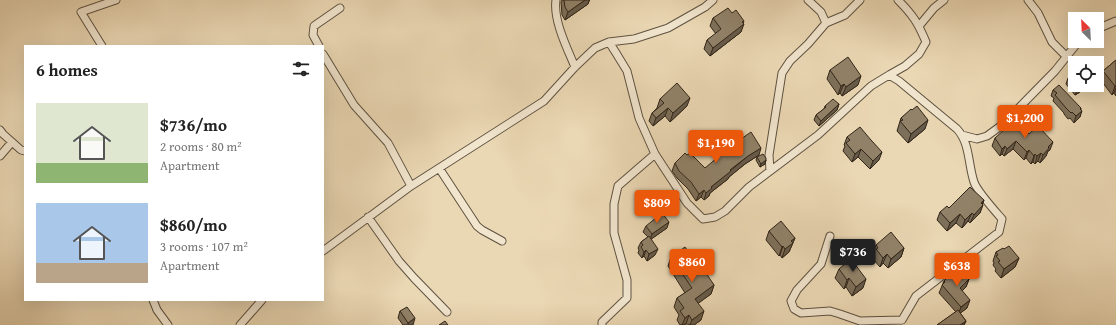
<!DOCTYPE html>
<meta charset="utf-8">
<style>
:root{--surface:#fff;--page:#f6f6f6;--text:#222;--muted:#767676;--accent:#ea580c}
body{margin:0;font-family:"Gentium Book Plus",serif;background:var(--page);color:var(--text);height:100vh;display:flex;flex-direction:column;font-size:15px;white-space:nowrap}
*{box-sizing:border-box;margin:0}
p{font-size:13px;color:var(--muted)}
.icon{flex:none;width:22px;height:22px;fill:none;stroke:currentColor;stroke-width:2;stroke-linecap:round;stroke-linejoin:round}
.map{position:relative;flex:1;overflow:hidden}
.sheet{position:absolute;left:24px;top:45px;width:300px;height:256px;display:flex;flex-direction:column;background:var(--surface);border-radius:0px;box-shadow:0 4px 16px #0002}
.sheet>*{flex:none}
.needle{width:26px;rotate:336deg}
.buttons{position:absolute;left:1068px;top:12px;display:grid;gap:8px}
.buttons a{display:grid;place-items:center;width:36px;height:36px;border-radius:0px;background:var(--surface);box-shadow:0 4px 16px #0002;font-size:20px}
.price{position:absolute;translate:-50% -34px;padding:0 9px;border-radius:4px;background:var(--accent);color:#fff;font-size:13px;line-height:26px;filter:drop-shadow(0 1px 2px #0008)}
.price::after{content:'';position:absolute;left:50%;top:24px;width:12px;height:9px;margin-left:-6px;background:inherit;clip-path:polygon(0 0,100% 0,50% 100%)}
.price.current{background:#222;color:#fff}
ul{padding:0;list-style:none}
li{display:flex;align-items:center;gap:12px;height:100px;padding:0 12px}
li span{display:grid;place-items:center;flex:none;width:112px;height:80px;border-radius:0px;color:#555}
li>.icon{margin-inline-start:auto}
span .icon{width:48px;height:48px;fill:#fffc;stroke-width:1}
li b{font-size:17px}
h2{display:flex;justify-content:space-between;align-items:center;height:48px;padding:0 12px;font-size:17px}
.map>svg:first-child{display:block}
</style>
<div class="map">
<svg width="1116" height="325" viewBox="0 0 1116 325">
<rect width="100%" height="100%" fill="#ead7b3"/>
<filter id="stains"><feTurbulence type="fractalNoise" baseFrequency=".005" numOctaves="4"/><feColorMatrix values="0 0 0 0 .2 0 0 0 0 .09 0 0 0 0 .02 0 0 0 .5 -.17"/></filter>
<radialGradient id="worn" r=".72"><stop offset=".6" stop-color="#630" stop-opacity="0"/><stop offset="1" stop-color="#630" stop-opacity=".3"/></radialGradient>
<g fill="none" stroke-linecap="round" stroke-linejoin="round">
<defs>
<path id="minor" d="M556,0C553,20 567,48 575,67
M1028,0L1038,13L1052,42L1067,57
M826,23L845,15L860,0
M919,26L934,8L944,0
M1097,29L1116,21
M609,42L616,53L627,71L639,118L655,154L687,203L703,219L715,217L725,211L749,187L818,135L871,86L889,75L905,66L919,54L926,42C918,23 913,15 898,0
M102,46L81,12L116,0
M319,46L313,35L314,26L340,8
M323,54L354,105L388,143L411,186
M889,75L899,81L957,129C970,143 968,164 974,182C977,191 995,211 1002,219L999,232L916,296L902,320
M0,130L3,134L21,150L25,151
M962,135L977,139L987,136L1002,125L1055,71L1079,41
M0,156L12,142
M439,168L477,226L482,230L502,241
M770,171L769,155L782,73L790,61L808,44L826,23L821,12L808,0
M368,217L399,261L414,278L447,312
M830,236L821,264L797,290L791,301L794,309L801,313L830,311L840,314L860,321L902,320
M323,251L411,186L544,101L575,67L595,48L609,42L634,39L668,28L705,7L713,0
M153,300L157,310L168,325
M240,325L262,300
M602,325V322L627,298V280L614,233V204L618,186L655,154"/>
</defs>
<use href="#minor" stroke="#5f5240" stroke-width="9"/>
<use href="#minor" stroke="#f1e5ce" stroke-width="7"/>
</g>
<path fill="#7d705a" stroke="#312519" d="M562,0H590L589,1L588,4L565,20L562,15L561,2Z
M732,13L743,23L741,32L710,56L704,49L707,40L716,34L710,26L713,18Z
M1116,60V96L1114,93L1112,95L1100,79L1103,71Z
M830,70L858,85L842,96L840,93L838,95L827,79Z
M1068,78L1082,85L1080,92L1075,95L1066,84Z
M1053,90L1081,109L1080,117L1074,123L1070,118L1068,119L1064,114V113L1053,101L1054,98L1051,96Z
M660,99L687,106L670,122L665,116L653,126L649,121L652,113L657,108Z
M839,104L837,110L819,126L814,120L816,115L824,109L825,106Z
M912,110L925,129L908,143L897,131L901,118Z
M1029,134L1050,150L1048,151L1046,156L1040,163L1038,161L1035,164L1033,162L1031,164L1026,158L1024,160L1013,149L1004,156L1002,154L1000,156L992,146L995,138Z
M847,137L879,160L870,169L858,157L852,162L843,151L845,146L844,145Z
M687,155L705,168L759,155L745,164L729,177L728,179L710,193L709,196L704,200L701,197L696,201L688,189L677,178L672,171L675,163Z
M757,157L766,160L765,164L760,167L756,160Z
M984,200L980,213L970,223L968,221L962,228L956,223L947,231L937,220L940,212L949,208Z
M646,226L667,228L651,239L655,255L647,261L644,256L642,258L638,253L639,250L638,248L641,242L648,237L643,232Z
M769,231L795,238L789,252L782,258L780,255L779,256L766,240Z
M876,245L904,248L901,257L888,268L883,263L880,267L873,259L874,256L872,255Z
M1004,249L1019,258L1015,267L1001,278L995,271L996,269L993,265L994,263L993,261L996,252Z
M671,257L704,274L714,285L711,294L698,303L701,320L694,325L686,324L680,325L677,320L679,315L674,307L677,298L685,293L668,266Z
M839,269L863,288L852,296L846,287L844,289L835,278Z
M952,276L969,279L966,287L962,291L967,308L960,313L966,321L964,325H937L956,312L939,293L944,281Z
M400,311L413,325H403L398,318Z"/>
<path fill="#665b4a" stroke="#312519" d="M585,0H590L589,1L588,4L565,20L568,12Z
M744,21L742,26L744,24L741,32L710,56L713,48Z
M861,76L858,85L842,96L846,87Z
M844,84L840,93L838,95L841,86Z
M1082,85L1080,92L1075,95L1078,89Z
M1115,86H1116V88L1114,93L1112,95Z
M690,98L687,106L670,122L673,113Z
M839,104L837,110L819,126L821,121Z
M668,108L665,116L653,126L656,118Z
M1081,108L1080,113L1082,111L1080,117L1074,123L1076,116Z
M928,120L925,129L908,143L911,134Z
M1016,141L1013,149L1004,156L1007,149Z
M1053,142L1050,150L1048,151L1046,156L1040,163L1043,155L1048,147Z
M1005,146L1002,154L1000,156L1002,149Z
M761,148L759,155L745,164L729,177L728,179L710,193L709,196L704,200L706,193L711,187L748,156Z
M861,149L858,157L852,162L855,154Z
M1029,150L1026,158L1024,160L1027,152Z
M882,152L879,160L870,169L873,161Z
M1041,153L1038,161L1035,164L1037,156Z
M1035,154L1033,162L1031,164L1034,156Z
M766,160L765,164L760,167L761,164Z
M704,190L701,197L696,201L699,194Z
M984,200L981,206L983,205L980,213L970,223L974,215L981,203Z
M972,213L968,221L962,228L965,220Z
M960,214L956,223L947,231L950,223Z
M669,222L667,228L650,240L652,234Z
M795,238L789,252L782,258L785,249L791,241Z
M783,246L780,255L779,256L782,247Z
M904,248L901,257L888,268L891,259Z
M658,249L655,255L647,261L649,254Z
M646,250L644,256L642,258L644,252Z
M887,254L883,263L880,267L883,258Z
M1019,258L1015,267L1001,278L1004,269Z
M849,278L846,287L844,289L847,280Z
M866,279L863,288L852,296L856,287Z
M969,279L966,287L957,296L960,288Z
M714,285L711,294L692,308L695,299Z
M970,300L967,308L958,315L961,307Z
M704,311L701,320L694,325H690L692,320Z
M689,315L686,324L682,325L685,318Z
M415,318L413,325H408V323Z
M966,321L964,325H960Z"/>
<path fill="#918269" stroke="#312519" d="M564,0H585L568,12L565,7Z
M728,8L732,13L736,10L744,21L742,22L744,24L713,48L707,40L721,29L713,18Z
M848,57L861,76L846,87L844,84L841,86L830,70Z
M1116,60V86H1115L1103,71Z
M1074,72L1075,73V85H1082L1078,89L1068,78Z
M677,83L690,98L673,113L668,108L656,118L652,113L664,103L660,99Z
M1059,85L1081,108L1080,109L1082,111L1076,116L1072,112L1071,113L1066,108L1055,95L1057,93L1053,90Z
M833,99L839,104L821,121L816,115L826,107L825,106Z
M917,106L928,120L911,134L900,121L903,120L901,118L911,109L912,110Z
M1015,120L1018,123L1019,122L1029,134L1038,126L1053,142L1048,147L1049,148L1043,155L1041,153L1037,156L1035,154L1034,156L1029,150L1027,152L1016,141L1007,149L1005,146L1002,149L995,138Z
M860,127L871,140L882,152L873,161L861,149L855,154L846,143L850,140L847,137Z
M751,132L761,148L748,156L730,170L731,171L711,187L712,188L706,193L704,190L699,194L691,182L679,171L675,163L685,153L687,155L690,153L705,168L731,146Z
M763,154L766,158V160L761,164L757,157Z
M970,187L984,200L981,203L983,205L974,215L972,213L965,220L960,214L950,223L940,212L947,206L949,208Z
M662,213L669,222L652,234L646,226Z
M781,221L795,238L791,241L793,243L785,249L783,246L782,247L769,231Z
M891,232L904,248L891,259L887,254L883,258L876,249L878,248L876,245Z
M649,236L658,249L649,254L646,250L644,252L641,247L643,245L641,242Z
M1009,246L1019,258L1004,269L998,262L1000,261L996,256L998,255L996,252L1003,248L1004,249Z
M685,247L704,274L706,273L714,285L695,299L704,311L692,320L689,315L685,318L680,311L684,308L677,298L692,288L671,257Z
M851,259L866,279L856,287L849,278L847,280L839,269Z
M960,269L969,279L960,288L970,300L961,307L942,285L945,282L944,281L951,274L952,276Z
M407,307L415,318L408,323L400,311Z
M958,310L966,321L960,325H937Z
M445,321L448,325H439Z"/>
<rect width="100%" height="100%" filter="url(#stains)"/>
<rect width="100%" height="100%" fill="url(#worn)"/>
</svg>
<div class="buttons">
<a><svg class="needle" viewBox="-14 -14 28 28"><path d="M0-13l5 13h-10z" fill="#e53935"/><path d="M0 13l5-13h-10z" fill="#767676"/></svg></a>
<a><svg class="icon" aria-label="locate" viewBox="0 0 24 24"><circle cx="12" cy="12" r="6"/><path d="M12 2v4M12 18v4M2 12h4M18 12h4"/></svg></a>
</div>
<b class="price" style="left:1025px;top:139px">$1,200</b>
<b class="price" style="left:716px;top:164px">$1,190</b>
<b class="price" style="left:657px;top:224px">$809</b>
<b class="price current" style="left:853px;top:273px">$736</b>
<b class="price" style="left:692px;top:283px">$860</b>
<b class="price" style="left:957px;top:287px">$638</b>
<section class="sheet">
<h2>6 homes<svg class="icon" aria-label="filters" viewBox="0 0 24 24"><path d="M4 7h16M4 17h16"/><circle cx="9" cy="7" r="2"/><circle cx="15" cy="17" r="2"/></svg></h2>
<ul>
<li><span style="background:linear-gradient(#dfe7d0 75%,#8fb573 0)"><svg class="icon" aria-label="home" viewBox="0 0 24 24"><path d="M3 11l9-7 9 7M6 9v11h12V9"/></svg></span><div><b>$736/mo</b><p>2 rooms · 80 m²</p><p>Apartment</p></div></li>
<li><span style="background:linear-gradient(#a9c7e8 75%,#b9a48a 0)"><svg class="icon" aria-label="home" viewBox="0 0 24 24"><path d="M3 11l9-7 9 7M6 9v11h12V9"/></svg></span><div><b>$860/mo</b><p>3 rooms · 107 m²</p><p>Apartment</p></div></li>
</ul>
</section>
</div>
